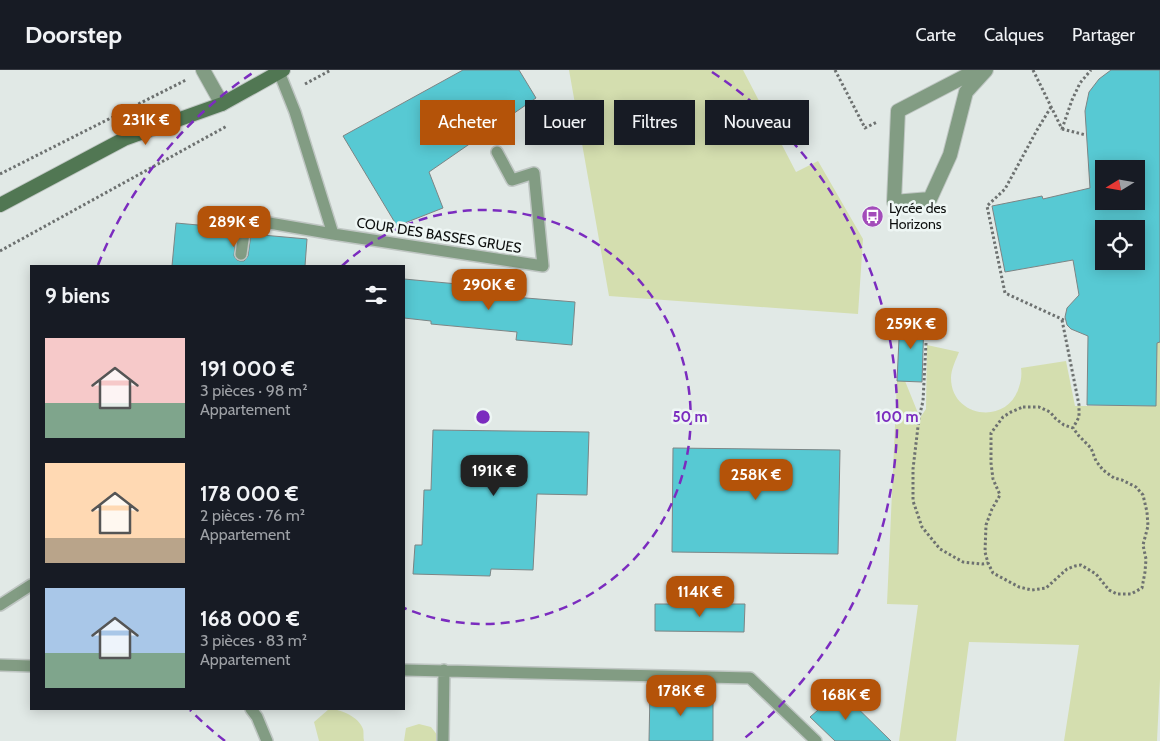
<!DOCTYPE html>
<html lang="fr">
<meta charset="utf-8">
<style>
:root{--surface:#171b24;--page:#242831;--text:#f1f3f6;--muted:#9ea1a6;--line:#363941;--accent:#b45309}
body{margin:0;font-family:Cabin,sans-serif;background:var(--page);color:var(--text);height:100vh;display:flex;flex-direction:column;font-size:19px;white-space:nowrap}
*{box-sizing:border-box;margin:0}
p{font-size:16px;color:var(--muted)}
.icon{flex:none;width:28px;height:28px;fill:none;stroke:currentColor;stroke-width:2;stroke-linecap:round;stroke-linejoin:round}
.map{position:relative;flex:1;overflow:hidden}
.side{position:absolute;left:30px;top:195px;width:375px;height:445px;display:flex;flex-direction:column;background:var(--surface);border-radius:0px;box-shadow:0 2px 12px #0003}
.side>*{flex:none}
.hud{position:absolute;left:420px;top:30px;width:475px;height:45px;display:flex;gap:10px}
.needle{width:32px;rotate:259deg}
.controls{position:absolute;left:1095px;top:90px;display:grid;gap:10px}
.controls a{display:grid;place-items:center;width:50px;height:50px;border-radius:0px;background:var(--surface);box-shadow:0 2px 12px #0003;font-size:25px}
.price{position:absolute;translate:-50% -42px;padding:0 11px;border-radius:10px;background:var(--accent);color:#fff;font-size:16px;line-height:32px;filter:drop-shadow(0 1px 2px #0008)}
.price::after{content:'';position:absolute;left:50%;top:30px;width:15px;height:11px;margin-left:-8px;background:inherit;clip-path:polygon(0 0,100% 0,50% 100%)}
.price.on{background:#222;color:#fff}
ul{padding:0;list-style:none}
li{display:flex;align-items:center;gap:15px;height:125px;padding:0 15px}
li span{display:grid;place-items:center;flex:none;width:140px;height:100px;border-radius:0px;color:#555}
li>.icon{margin-inline-start:auto}
span .icon{width:60px;height:60px;fill:#fffc;stroke-width:1}
li b{font-size:21px}
h2{display:flex;justify-content:space-between;align-items:center;height:60px;padding:0 15px;font-size:21px}
.chip{padding:0 18px;border-radius:0px;background:var(--surface);box-shadow:0 2px 12px #0003;font-size:18px;line-height:45px}
.chip.on{background:var(--accent);color:#fff}
header{display:flex;align-items:center;gap:30px;box-sizing:border-box;height:70px;padding:0 25px;background:var(--surface);border-bottom:1px solid var(--line)}
header strong{font-size:24px}
nav{display:flex;gap:28px;margin-inline-start:auto;font-size:18px}
.map>svg:first-child{display:block}
</style>
<header>
<strong>Doorstep</strong>
<nav><a>Carte</a><a>Calques</a><a>Partager</a></nav>
</header>
<div class="map">
<svg width="1160" height="671" viewBox="0 0 1160 671">
<rect width="100%" height="100%" fill="#e1e9e6"/>
<path fill="#d4deaf" d="M569,0H743L796,102L818,91L863,169L858,244L609,226Z
M1160,272V609L1157,671H1064L1079,575L969,572L956,671H899L918,535L887,534L897,311H905L920,348L926,339L927,275L959,282C956,290 951,299 951,308C951,348 1008,356 1019,317C1021,311 1022,305 1021,298L1066,291L1075,336H1156L1157,286L1151,274Z
M329,639C341,639 359,647 363,659C364,662 363,667 364,671H319L314,652Z
M419,654L431,657L442,671H404L406,658Z"/>
<path fill="#57c9d3" stroke="#7d8585" fill-rule="evenodd" d="M463,0H519L536,28L429,102L443,138L397,156L343,66Z
M1111,0H1160V272L1157,273L1156,336L1087,335L1088,266L1071,259L1067,255L1065,247L1067,238L1079,225L1073,190L1005,202L992,136L1042,126L1043,129L1090,118L1085,41L1089,22L1099,9ZM1104,99H1136V131H1104ZM1104,159H1136V191H1104Z
M176,153L231,158V162H236L234,186L237,190L240,191H244L248,186L251,164L307,169L305,196H172Z
M404,209L490,217L489,225L575,232L572,275L516,270L517,262L431,254V251L404,248Z
M900,248L924,249L922,312L897,311Z
M433,360L589,362L587,425L537,424L533,500L491,499L490,506L413,504L415,475H422L424,420H431Z
M673,378L840,380L838,484L672,482Z
M655,534H745L744,562L655,561Z
M838,619L891,671H835L810,647L818,640L816,639Z
M650,621L713,623V671H649Z"/>
<g fill="none" stroke-linecap="round" stroke-linejoin="round">
<defs>
<path id="service" d="M279,2L295,42L333,164L543,196L534,103L512,110L497,82
M241,184L246,149L333,164
M0,535L31,515
M0,595L31,596
M404,600L750,608L816,671
M251,639L257,647L267,671
M443,671L444,600"/>
<path id="minor" d="M203,0L222,34
M977,0L898,41L894,132L930,129L950,85L966,22L986,0"/>
<path id="secondary" d="M0,135L124,69L222,34L283,0"/>
</defs>
<use href="#service" stroke="#bfc6c3" stroke-width="14"/>
<use href="#minor" stroke="#bfc6c3" stroke-width="16"/>
<use href="#secondary" stroke="#bfc6c3" stroke-width="16"/>
<path stroke="#6d7170" stroke-width="3" stroke-dasharray="2.5 2.5" stroke-linecap="butt" d="M835,0L865,58L877,52
M1033,0L1062,59
M305,14L331,0
M1051,37L1037,60L1005,119L987,136L1005,223L1066,251
M1062,59L1072,30L1080,13L1091,0
M1062,59L1086,65
M0,104L186,10
M0,181L227,56
M1062,250L1079,335V347L1073,358
M926,273L923,331L919,348L913,399V431L922,457L940,479L963,492L982,494L988,493
M1023,337H1039L1050,342L1056,349L1064,355L1073,358L1079,366L1091,378L1096,391L1103,400L1114,408L1122,410L1136,417L1143,425L1147,442L1148,456L1143,475L1146,489L1145,502L1142,518L1131,524H1117L1109,520L1096,504L1081,495L1075,496L1067,499L1046,518L1032,520L1019,517L993,503L988,493L985,482L986,455L992,439L1000,425L993,409L991,393V363L1003,347L1011,342Z"/>
<use href="#service" stroke="#829c83" stroke-width="11"/>
<use href="#minor" stroke="#829c83" stroke-width="14"/>
<use href="#secondary" stroke="#517753" stroke-width="14"/>
</g>
<g fill="none" stroke="#7b2cbf" stroke-width="2.5" stroke-dasharray="9 6">
<path d="M342 196A207 207 0 1 1 404 538"/>
<path d="M225 671A414 414 0 0 1 190 640M98 195A414 414 0 0 1 254 2M712 2A414 414 0 0 1 741 671"/>
</g>
<defs>
<symbol id="bus-disc" viewBox="-11 -11 22 22"><circle r="9.5" fill="#a34cba" stroke="#eef6f4"/><path d="M-5-6H5V4H4V6H2V4H-2V6H-4V4H-5ZM-3.5-4V0h7V-4ZM-3.5 1.2v1.5H-2V1.2ZM2 1.2v1.5H3.5V1.2Z" fill="#fff"/></symbol>
</defs>
<g fill-rule="evenodd">
<use href="#bus-disc" x="860" y="134" width="25" height="25"/>
</g>
<g text-anchor="middle" stroke-width="5" stroke-linejoin="round" paint-order="stroke">
<g font-size="14" fill="#0c0e0d" stroke="#eef6f4" text-anchor="start">
<text x="889" y="143">Lycée des<tspan x="889" dy="16">Horizons</tspan></text>
</g>
<g font-size="14" fill="#0c0e0d" stroke="#eef6f4">
<text transform="translate(439 165) rotate(9)" y="5">COUR DES BASSES GRUES</text>
</g>
</g>
<circle cx="483" cy="347" r="8" fill="#7b2cbf" stroke="#eef6f4" stroke-width="2.5"/>
<g font-size="15" text-anchor="middle" font-weight="bold" fill="#7b2cbf" stroke="#eef6f4" stroke-width="5" stroke-linejoin="round" paint-order="stroke">
<text x="690" y="352">50 m</text>
<text x="897" y="352">100 m</text>
</g>
</svg>
<div class="controls">
<a><svg class="needle" viewBox="-14 -14 28 28"><path d="M0-13l5 13h-10z" fill="#e53935"/><path d="M0 13l5-13h-10z" fill="#9ea1a6"/></svg></a>
<a><svg class="icon" aria-label="locate" viewBox="0 0 24 24"><circle cx="12" cy="12" r="6"/><path d="M12 2v4M12 18v4M2 12h4M18 12h4"/></svg></a>
</div>
<b class="price" style="left:146px;top:76px">231K €</b>
<b class="price" style="left:234px;top:178px">289K €</b>
<b class="price" style="left:489px;top:241px">290K €</b>
<b class="price" style="left:911px;top:280px">259K €</b>
<b class="price on" style="left:494px;top:427px">191K €</b>
<b class="price" style="left:756px;top:431px">258K €</b>
<b class="price" style="left:700px;top:548px">114K €</b>
<b class="price" style="left:681px;top:647px">178K €</b>
<b class="price" style="left:846px;top:651px">168K €</b>
<div class="hud">
<a class="chip on">Acheter</a>
<a class="chip">Louer</a>
<a class="chip">Filtres</a>
<a class="chip">Nouveau</a>
</div>
<section class="side">
<h2>9 biens<svg class="icon" aria-label="filters" viewBox="0 0 24 24"><path d="M4 7h16M4 17h16"/><circle cx="9" cy="7" r="2"/><circle cx="15" cy="17" r="2"/></svg></h2>
<ul>
<li><span style="background:linear-gradient(#f6c9c9 65%,#7fa58c 0)"><svg class="icon" aria-label="home" viewBox="0 0 24 24"><path d="M3 11l9-7 9 7M6 9v11h12V9"/></svg></span><div><b>191 000 €</b><p>3 pièces · 98 m²</p><p>Appartement</p></div></li>
<li><span style="background:linear-gradient(#ffd9b3 75%,#b9a48a 0)"><svg class="icon" aria-label="home" viewBox="0 0 24 24"><path d="M3 11l9-7 9 7M6 9v11h12V9"/></svg></span><div><b>178 000 €</b><p>2 pièces · 76 m²</p><p>Appartement</p></div></li>
<li><span style="background:linear-gradient(#a9c7e8 65%,#7fa58c 0)"><svg class="icon" aria-label="home" viewBox="0 0 24 24"><path d="M3 11l9-7 9 7M6 9v11h12V9"/></svg></span><div><b>168 000 €</b><p>3 pièces · 83 m²</p><p>Appartement</p></div></li>
</ul>
</section>
</div>
